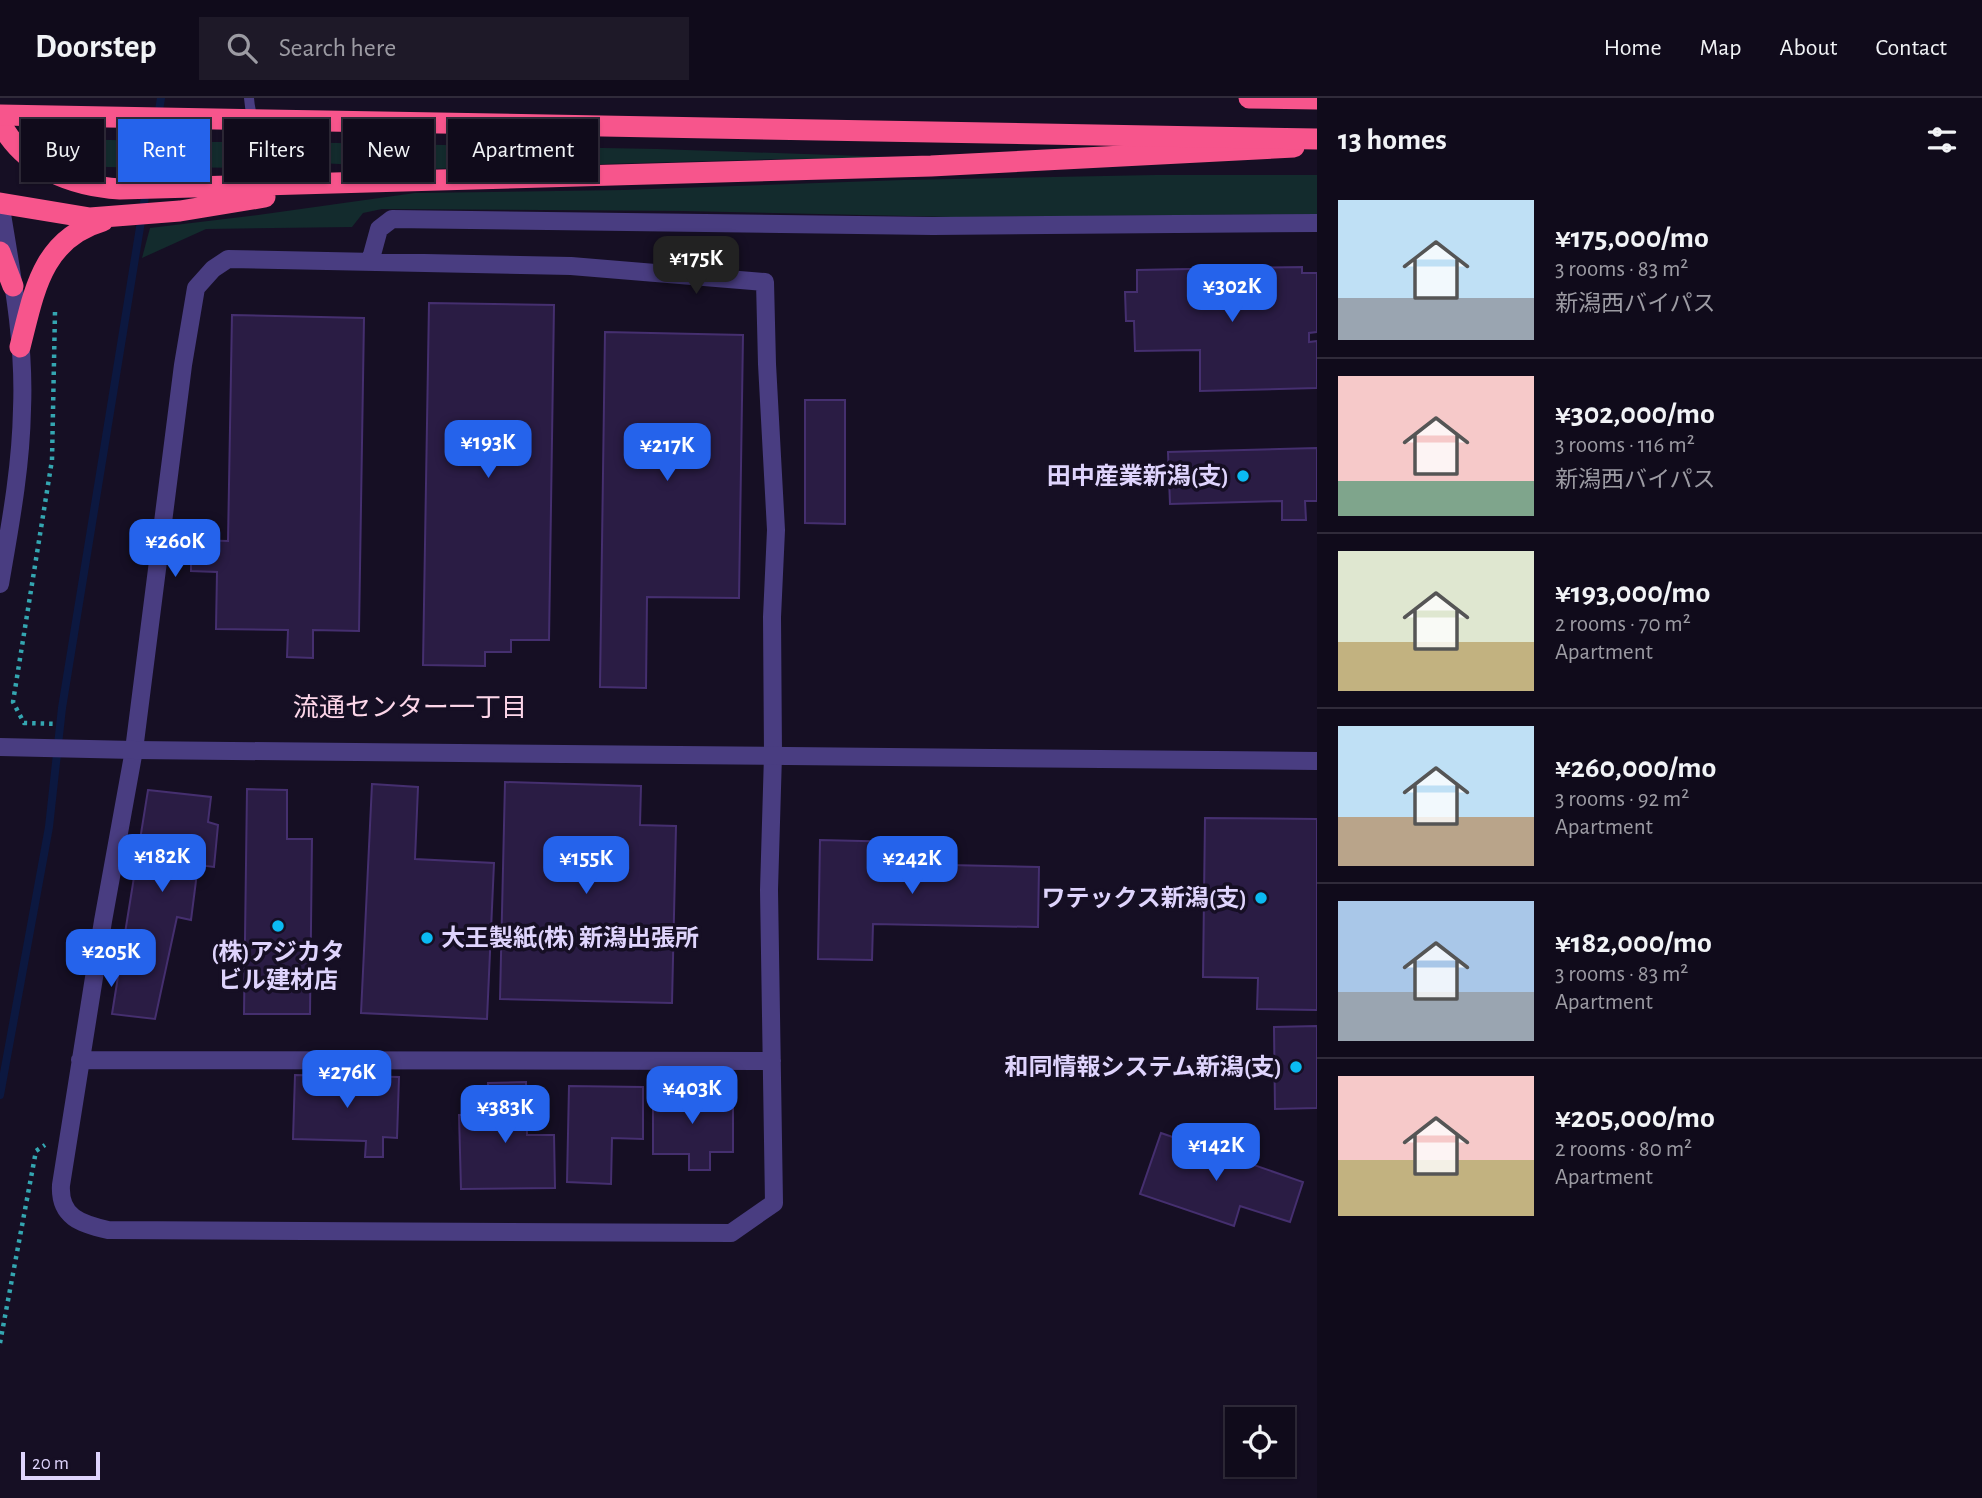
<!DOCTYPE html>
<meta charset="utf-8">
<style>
:root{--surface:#100b1b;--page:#1e1928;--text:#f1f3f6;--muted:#9c9ba3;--line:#302b3a;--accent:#2563eb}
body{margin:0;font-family:"Alegreya Sans","Noto Sans JP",sans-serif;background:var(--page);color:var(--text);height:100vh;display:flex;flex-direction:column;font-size:26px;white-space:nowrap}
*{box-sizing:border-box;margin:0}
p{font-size:23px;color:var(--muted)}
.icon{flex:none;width:38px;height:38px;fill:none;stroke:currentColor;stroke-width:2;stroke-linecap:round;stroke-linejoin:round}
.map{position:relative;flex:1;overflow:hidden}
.panel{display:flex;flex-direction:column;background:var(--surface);width:665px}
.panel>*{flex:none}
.banner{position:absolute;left:21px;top:21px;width:665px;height:63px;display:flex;gap:14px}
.tools{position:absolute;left:1225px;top:1309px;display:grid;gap:14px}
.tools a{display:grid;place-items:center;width:70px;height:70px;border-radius:0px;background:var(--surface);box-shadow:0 2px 5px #0004,0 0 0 2px var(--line);font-size:35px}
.scale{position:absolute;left:21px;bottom:18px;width:79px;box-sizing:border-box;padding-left:7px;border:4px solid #dfd4fd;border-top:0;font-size:19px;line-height:24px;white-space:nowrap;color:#dfd4fd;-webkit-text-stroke:5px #160f24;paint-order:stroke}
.price{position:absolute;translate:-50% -60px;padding:0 16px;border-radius:14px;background:var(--accent);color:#fff;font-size:23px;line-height:46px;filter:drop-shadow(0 2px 4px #0008)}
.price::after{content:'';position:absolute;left:50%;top:42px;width:21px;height:16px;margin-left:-10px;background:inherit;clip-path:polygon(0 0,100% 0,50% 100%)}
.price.current{background:#222;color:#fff}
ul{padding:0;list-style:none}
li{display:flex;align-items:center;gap:21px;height:175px;padding:0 21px}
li+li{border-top:2px solid var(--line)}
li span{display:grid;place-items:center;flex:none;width:196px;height:140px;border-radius:0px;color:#555}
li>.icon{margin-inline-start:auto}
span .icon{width:84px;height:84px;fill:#fffc;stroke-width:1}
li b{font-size:30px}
h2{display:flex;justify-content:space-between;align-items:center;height:84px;padding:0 21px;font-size:30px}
.pill{padding:0 24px;border-radius:0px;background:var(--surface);box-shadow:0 2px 5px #0004,0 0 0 2px var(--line);font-size:24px;line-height:63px}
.pill.current{background:var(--accent);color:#fff}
header{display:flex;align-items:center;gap:42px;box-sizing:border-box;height:98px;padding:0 35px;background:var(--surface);border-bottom:2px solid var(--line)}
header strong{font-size:33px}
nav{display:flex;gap:38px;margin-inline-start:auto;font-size:24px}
.search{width:490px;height:63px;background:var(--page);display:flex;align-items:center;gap:18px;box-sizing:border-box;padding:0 24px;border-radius:0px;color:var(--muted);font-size:26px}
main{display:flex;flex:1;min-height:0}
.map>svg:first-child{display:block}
</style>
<header>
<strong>Doorstep</strong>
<div class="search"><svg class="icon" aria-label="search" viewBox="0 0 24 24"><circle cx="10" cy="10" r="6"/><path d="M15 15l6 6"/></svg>Search here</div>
<nav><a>Home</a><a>Map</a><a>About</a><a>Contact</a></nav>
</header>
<main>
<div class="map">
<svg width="1317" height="1400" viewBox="0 0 1317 1400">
<rect width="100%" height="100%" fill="#160f24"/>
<path fill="#132b2d" d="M36,40L148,43L145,70L72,68Z
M156,44H252L270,70L153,69Z
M285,44L658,51L918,60L781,61L427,71L303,64Z
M1155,77H1317V116L952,119L682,113L382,111L363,115L352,129L206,131L142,160L150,130L258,117L415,95L623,92L903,82Z"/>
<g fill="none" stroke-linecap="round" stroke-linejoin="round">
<path stroke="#0c1840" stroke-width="8" d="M0,997L49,729L62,610L161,0"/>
</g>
<path fill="#2a1c44" stroke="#452f6f" stroke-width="2" d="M1302,169V175H1317V234L1309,235V244L1317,243V290L1200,293V252L1135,253L1134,223H1126L1125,194H1137V172Z
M429,205L554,207L549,542H511V554H485V568L423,567Z
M232,217L364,220L359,533L313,532V560L287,559L288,532L216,531L217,474L191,473V442L228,443Z
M605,234L743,237L739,500L647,499L646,590L600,589Z
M805,302H845V426L805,425Z
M1317,350V403H1305L1306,422H1282V403L1170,406L1168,354Z
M505,684L641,688L640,727L676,728L672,905L500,901Z
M372,686L418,689L415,761L494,765L487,921L361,915Z
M247,691L287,692V741H312L310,916H244Z
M148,692L211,699L208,724L218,727L214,769L198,767L191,822L177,819L155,921L112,916Z
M1205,720L1317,721V912L1257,911L1258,880L1203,879Z
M820,742L902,744V766L1039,769L1038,829L873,826L872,862L818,861Z
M1317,928V1010L1275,1011L1274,929Z
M295,977L399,979L397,1040L383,1039V1059H365L366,1043L293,1041Z
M526,984L527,1037H554L555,1090L461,1091L459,1017L488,1016V985Z
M569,988L643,989V1041L612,1040L611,1086L567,1084Z
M653,990H680V999H733V1054H710V1072H689V1056H653Z
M1161,1035L1303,1084L1290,1124L1240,1108L1234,1128L1140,1096Z"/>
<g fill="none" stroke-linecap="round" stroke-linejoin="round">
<path stroke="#34a6b1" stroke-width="4.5" stroke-dasharray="3.5 5" stroke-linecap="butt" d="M55,214L52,362L13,604L24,625L57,626
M0,1245L36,1053L45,1047"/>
<path stroke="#493d81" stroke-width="10" d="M249,0C251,36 282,69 316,79"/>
<path stroke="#493d81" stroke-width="18" d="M228,161L571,168L765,184L767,266L776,432L772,519L773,657L769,792L774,1105L731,1135L108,1132C81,1126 59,1119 61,1087L103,823L134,652L183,267L196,190L213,171Z
M370,164L379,131L392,121L933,128L1317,125
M80,962L772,963"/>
<path stroke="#493d81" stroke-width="18" d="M0,104C11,172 25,242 22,311C21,370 10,428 0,486
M0,649L134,652L1317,663"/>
<path stroke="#f7558c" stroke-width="21" d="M1249,0L1317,1
M0,24C24,70 72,88 120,91L931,68L1294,49
M0,105L90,120L180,113L265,99
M0,154L13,188
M20,249C34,195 41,141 103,123"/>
<path stroke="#f7558c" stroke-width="21" d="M0,17L1317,41"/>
</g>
<g fill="#0bbaf2" stroke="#160f24" stroke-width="2.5">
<circle cx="1243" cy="378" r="7"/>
<circle cx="1261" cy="800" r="7"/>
<circle cx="278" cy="828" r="7"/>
<circle cx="427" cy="840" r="7"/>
<circle cx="1296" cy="969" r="7"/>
</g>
<g text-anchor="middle" stroke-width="7" stroke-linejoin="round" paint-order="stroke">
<g font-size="24" font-weight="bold" fill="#dfd4fd" stroke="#160f24" text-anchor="end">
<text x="1229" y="386">田中産業新潟(支)</text>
<text x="1247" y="808">ワテックス新潟(支)</text>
<text x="441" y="848" text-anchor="start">大王製紙(株) 新潟出張所</text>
<text x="278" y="862" text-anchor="middle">(株)アジカタ<tspan x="278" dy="28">ビル建材店</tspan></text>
<text x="1282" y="977">和同情報システム新潟(支)</text>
</g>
<g font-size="26" fill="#fdd6e9" stroke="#160f24">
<text x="410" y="618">流通センター一丁目</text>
</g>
</g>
</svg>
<div class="tools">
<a><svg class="icon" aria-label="locate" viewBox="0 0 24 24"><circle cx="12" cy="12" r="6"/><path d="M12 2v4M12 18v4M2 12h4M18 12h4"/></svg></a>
</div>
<div class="scale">20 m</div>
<b class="price current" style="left:696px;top:198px">¥175K</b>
<b class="price" style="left:1232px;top:226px">¥302K</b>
<b class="price" style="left:488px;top:382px">¥193K</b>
<b class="price" style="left:667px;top:385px">¥217K</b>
<b class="price" style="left:175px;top:481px">¥260K</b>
<b class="price" style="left:162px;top:796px">¥182K</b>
<b class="price" style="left:586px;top:798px">¥155K</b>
<b class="price" style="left:912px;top:798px">¥242K</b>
<b class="price" style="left:111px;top:891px">¥205K</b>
<b class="price" style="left:347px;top:1012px">¥276K</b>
<b class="price" style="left:692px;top:1028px">¥403K</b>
<b class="price" style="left:505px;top:1047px">¥383K</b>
<b class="price" style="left:1216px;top:1085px">¥142K</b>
<div class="banner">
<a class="pill">Buy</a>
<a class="pill current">Rent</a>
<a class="pill">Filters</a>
<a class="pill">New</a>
<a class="pill">Apartment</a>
</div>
</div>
<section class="panel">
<h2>13 homes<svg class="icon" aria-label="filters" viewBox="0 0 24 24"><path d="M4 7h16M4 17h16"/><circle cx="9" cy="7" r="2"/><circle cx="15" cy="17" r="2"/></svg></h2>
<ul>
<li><span style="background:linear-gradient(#bfe0f5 70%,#9aa5b1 0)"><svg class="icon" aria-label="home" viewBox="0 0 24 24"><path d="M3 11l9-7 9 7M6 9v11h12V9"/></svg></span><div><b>¥175,000/mo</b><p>3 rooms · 83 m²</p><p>新潟西バイパス</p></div></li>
<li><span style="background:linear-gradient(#f6c9c9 75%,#7fa58c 0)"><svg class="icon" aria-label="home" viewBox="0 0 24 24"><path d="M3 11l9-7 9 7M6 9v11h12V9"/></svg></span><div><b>¥302,000/mo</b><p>3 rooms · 116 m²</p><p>新潟西バイパス</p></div></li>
<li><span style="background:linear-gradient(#dfe7d0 65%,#c2b280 0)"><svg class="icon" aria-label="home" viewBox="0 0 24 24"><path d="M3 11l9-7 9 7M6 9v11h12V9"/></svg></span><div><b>¥193,000/mo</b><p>2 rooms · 70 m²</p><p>Apartment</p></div></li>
<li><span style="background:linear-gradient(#bfe0f5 65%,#b9a48a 0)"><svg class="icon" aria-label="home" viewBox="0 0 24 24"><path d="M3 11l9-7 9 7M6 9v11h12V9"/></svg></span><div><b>¥260,000/mo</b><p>3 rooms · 92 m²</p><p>Apartment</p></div></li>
<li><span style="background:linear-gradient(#a9c7e8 65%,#9aa5b1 0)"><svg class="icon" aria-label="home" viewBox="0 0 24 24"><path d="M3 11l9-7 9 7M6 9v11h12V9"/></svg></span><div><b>¥182,000/mo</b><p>3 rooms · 83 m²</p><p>Apartment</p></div></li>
<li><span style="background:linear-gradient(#f6c9c9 60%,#c2b280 0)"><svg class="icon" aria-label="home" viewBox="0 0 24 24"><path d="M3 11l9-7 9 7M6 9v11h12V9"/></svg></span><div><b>¥205,000/mo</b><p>2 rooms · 80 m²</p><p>Apartment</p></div></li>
</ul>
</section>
</main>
